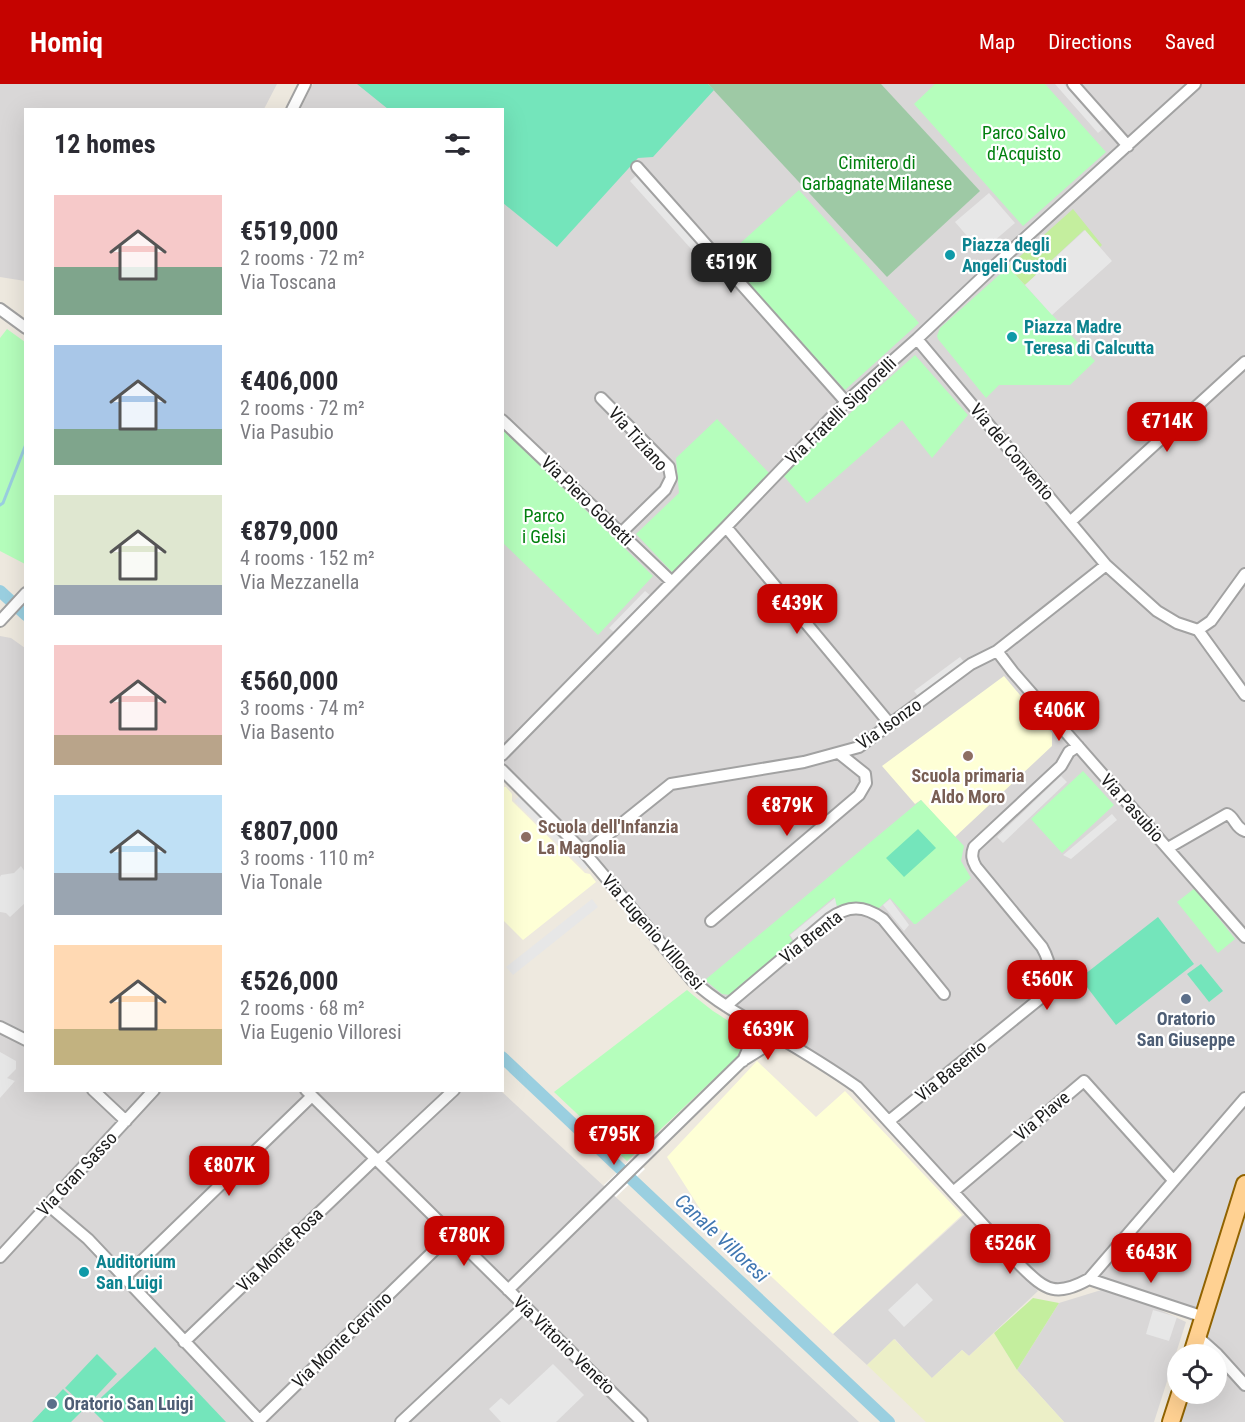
<!DOCTYPE html>
<meta charset="utf-8">
<style>
:root{--surface:#fff;--page:#f2f2f3;--text:#2b2b33;--muted:#7c7c81;--accent:#c50300}
body{margin:0;font-family:"Roboto Condensed",sans-serif;background:var(--page);color:var(--text);height:100vh;display:flex;flex-direction:column;font-size:22px;white-space:nowrap}
*{box-sizing:border-box;margin:0}
p{font-size:20px;color:var(--muted)}
.icon{flex:none;width:33px;height:33px;fill:none;stroke:currentColor;stroke-width:2;stroke-linecap:round;stroke-linejoin:round}
.map{position:relative;flex:1;overflow:hidden}
.details{position:absolute;left:24px;top:24px;width:480px;height:984px;display:flex;flex-direction:column;background:var(--surface);border-radius:0px;box-shadow:0 6px 24px #0002}
.details>*{flex:none}
.controls{position:absolute;left:1167px;top:1260px;display:grid;gap:12px}
.controls a{display:grid;place-items:center;width:60px;height:60px;border-radius:50%;background:var(--surface);box-shadow:0 6px 24px #0002;font-size:30px}
.price{position:absolute;translate:-50% -51px;padding:0 14px;border-radius:12px;background:var(--accent);color:#fff;font-size:20px;line-height:39px;filter:drop-shadow(0 2px 3px #0008)}
.price::after{content:'';position:absolute;left:50%;top:36px;width:18px;height:14px;margin-left:-9px;background:inherit;clip-path:polygon(0 0,100% 0,50% 100%)}
.price.active{background:#222;color:#fff}
ul{padding:0;list-style:none}
li{display:flex;align-items:center;gap:18px;height:150px;padding:0 30px}
li span{display:grid;place-items:center;flex:none;width:168px;height:120px;border-radius:0px;color:#555}
li>.icon{margin-inline-start:auto}
span .icon{width:72px;height:72px;fill:#fffc;stroke-width:1}
li b{font-size:26px}
h2{display:flex;justify-content:space-between;align-items:center;height:72px;padding:0 30px;font-size:26px}
header{display:flex;align-items:center;gap:36px;box-sizing:border-box;height:84px;padding:0 30px;background:var(--accent);color:#fff}
header strong{font-size:28px}
nav{display:flex;gap:33px;margin-inline-start:auto;font-size:21px}
.map>svg:first-child{display:block}
</style>
<header>
<strong>Homiq</strong>
<nav><a>Map</a><a>Directions</a><a>Saved</a></nav>
</header>
<div class="map">
<svg width="1245" height="1338" viewBox="0 0 1245 1338">
<rect width="100%" height="100%" fill="#eee9df"/>
<path fill="#d9d7d7" d="M0,0H277L264,25L26,26L25,197L0,193Z
M313,0H1245V1090L1202,1230L1112,1198L1047,1202L1012,1167L893,1032L846,989L728,921L686,885L587,761L503,681V673L679,500L627,446L503,328L502,26H300Z
M502,342L668,500L502,664Z
M0,552L11,554L25,564L26,1006L150,1007L0,1167Z
M158,1007H501L859,1338H0V1174Z
M1245,1107V1338H1176L1185,1310H1216V1270H1196Z
M965,1130L1038,1207L969,1272L962,1266L931,1295L895,1255L867,1281L833,1250Z
M1111,1203L1186,1238L1154,1338H1064L1017,1286L1059,1219Z"/>
<path fill="#feffd6" d="M1004,592L1052,649V662L955,753L921,716L915,720L882,682Z
M502,703H506L512,710V717L585,789L590,790L596,798L523,856L503,836Z
M757,977L816,1033L845,1007L962,1131L833,1250L702,1128L667,1073Z"/>
<path fill="#ecefc7" d="M994,1249L1017,1286L1064,1338H926L867,1281L894,1255L932,1294L962,1266L969,1272Z"/>
<path fill="#c4ee9e" d="M1073,125L1102,161L1100,163L1084,146L1025,201L1008,183Z
M1033,1214L1059,1219L1017,1286L994,1249Z"/>
<path fill="#9ec9a5" d="M708,0H881L980,107L887,193Z"/>
<path fill="#b5febc" d="M935,0H1045L1106,68L1023,142L914,20Z
M799,106L919,239L845,306L725,173Z
M1008,183L1095,277L1070,301H999L986,314L938,255L937,252L940,244Z
M7,245L25,258V480L0,467V254Z
M915,271L968,331L932,374L902,336L807,419L782,390Z
M717,335L772,392L673,489L636,450L679,409L676,374Z
M502,344L653,492L598,551L503,459Z
M1083,687L1114,721L1062,769L1031,735Z
M921,716L964,762L961,777L971,794L916,840H914L890,814L878,825C864,818 853,817 837,822L834,813L789,851L793,858L731,911L722,910L705,896Z
M1195,804L1235,855L1218,869L1177,818Z
M687,906C695,913 704,920 713,927C732,940 752,946 737,973L627,1077L554,1008Z"/>
<path fill="#74e5bb" d="M357,0H708L714,6L653,73L638,74L557,163L503,119L502,26L388,25Z
M918,745L936,764L904,793L886,774Z
M1158,833L1194,880L1116,941L1080,894Z
M1201,880L1223,907L1209,918L1187,890Z
M155,1263L226,1338H104L90,1324Z
M97,1270L117,1290L86,1323L65,1304Z
M63,1305L84,1325L71,1338H32Z"/>
<path fill="#e7e7e7" d="M1055,0H1064L1103,45L1098,49Z
M638,90L710,170L702,177L630,97Z
M989,109L1015,139L981,168L955,138Z
M1085,146L1112,177L1052,231L1025,201Z
M645,507L651,512L615,549L609,544Z
M960,573L964,578L918,612L914,607Z
M1061,692L1067,698L1003,759L997,753Z
M519,712L589,782L585,786L514,717Z
M1112,730L1117,736L1071,775L1063,771Z
M21,782L25,788V819L10,833L6,829L0,828V793L1,791L14,789Z
M835,814L837,824L794,857L790,851Z
M592,815L598,823L513,891L506,883Z
M890,815L909,841L904,847L883,821Z
M0,968L16,977V985L7,994L15,997L0,1014Z
M917,1199L933,1216L904,1243L888,1226Z
M1153,1226L1177,1233L1169,1257L1146,1250Z
M553,1280L584,1311L556,1338H501L489,1325L501,1314L509,1321Z"/>
<path fill="#fff" d="M633,1073L645,1085L616,1113L604,1101Z"/>
<g fill="none" stroke-linecap="round" stroke-linejoin="round">
<path stroke="#9acfe0" stroke-width="3" d="M0,421L3,419L26,360"/>
<path stroke="#9acfe0" stroke-width="12" d="M0,507L26,531
M502,973L889,1338"/>
<defs>
<path id="street" d="M1073,0L1128,62
M292,26L305,0
M637,83L846,318
M0,225L26,244
M917,255L1106,481L1157,527L1177,539L1198,546L1245,611
M601,314L669,383L671,394L665,406L621,449
M502,336L672,498
M1070,438L1245,278
M726,443L890,640
M0,537L26,509
M1198,546L1211,537L1245,490
M997,567L1013,588L1245,853
M502,671L726,443L846,318L917,255L991,185L1195,0
M502,686L585,769L692,896C716,918 745,934 773,950C802,967 830,984 857,1003L1021,1182C1046,1207 1056,1213 1089,1195L1245,1014
M1168,764L1227,730C1235,733 1235,744 1245,747
M585,769L671,700L804,678L859,663L971,580L997,567L1106,481
M711,837L859,711L866,699L865,690L840,670
M726,922L829,835C848,821 864,821 883,835L944,910
M0,943L26,956
M743,977L751,958L756,940
M93,1006L126,1037
M306,1006L642,1338
M889,1037L1043,912C1054,897 1051,879 1042,863L976,783C972,776 971,771 974,763L1061,682L1069,668L1078,662
M378,1077L454,1006
M953,1108L1084,997L1173,1096
M48,1121L88,1155L261,1338
M0,1173L154,1006
M124,1194L312,1012
M1089,1195L1204,1233
M508,1206L742,977L779,954
M1198,1253L1217,1270L1245,1301
M184,1258L376,1074
M260,1336L451,1150
M401,1338L525,1222"/>
<path id="primary" d="M1192,1270L1245,1100
M1171,1338L1180,1310"/>
</defs>
<use href="#street" stroke="#a2a2a2" stroke-width="14"/>
<use href="#primary" stroke="#916300" stroke-width="20"/>
<use href="#street" stroke="#fff" stroke-width="10"/>
<use href="#primary" stroke="#ffd192" stroke-width="16"/>
</g>
<g fill="#0f9aa8" stroke="#fff" stroke-width="2">
<circle cx="950" cy="171" r="6"/>
<circle cx="1012" cy="253" r="6"/>
<circle cx="84" cy="1188" r="6"/>
</g>
<g fill="#8d6e63" stroke="#fff" stroke-width="2">
<circle cx="968" cy="672" r="6"/>
<circle cx="526" cy="753" r="6"/>
</g>
<g fill="#5c6f8a" stroke="#fff" stroke-width="2">
<circle cx="1186" cy="915" r="6"/>
<circle cx="52" cy="1320" r="6"/>
</g>
<g text-anchor="middle" stroke-width="4.5" stroke-linejoin="round" paint-order="stroke">
<g font-size="18" fill="#01800e" stroke="#fff">
<text x="1024" y="55">Parco Salvo<tspan x="1024" dy="21">d'Acquisto</tspan></text>
<text x="877" y="85">Cimitero di<tspan x="877" dy="21">Garbagnate Milanese</tspan></text>
<text x="544" y="438">Parco<tspan x="544" dy="21">i Gelsi</tspan></text>
</g>
<g font-size="18" font-weight="bold" fill="#0d838f" stroke="#fff" text-anchor="start">
<text x="962" y="167">Piazza degli<tspan x="962" dy="21">Angeli Custodi</tspan></text>
<text x="1024" y="249">Piazza Madre<tspan x="1024" dy="21">Teresa di Calcutta</tspan></text>
<text x="96" y="1184">Auditorium<tspan x="96" dy="21">San Luigi</tspan></text>
</g>
<g font-size="18" fill="#1b1b1b" stroke="#fff">
<text transform="translate(841 327) rotate(-44)" y="6">Via Fratelli Signorelli</text>
<text transform="translate(638 355) rotate(48)" y="6">Via Tiziano</text>
<text transform="translate(1012 368) rotate(50)" y="6">Via del Convento</text>
<text transform="translate(587 417) rotate(44)" y="6">Via Piero Gobetti</text>
<text transform="translate(889 640) rotate(-35)" y="6">Via Isonzo</text>
<text transform="translate(1132 724) rotate(48)" y="6">Via Pasubio</text>
<text transform="translate(653 848) rotate(49)" y="6">Via Eugenio Villoresi</text>
<text transform="translate(811 853) rotate(-38)" y="6">Via Brenta</text>
<text transform="translate(951 987) rotate(-39)" y="6">Via Basento</text>
<text transform="translate(1042 1032) rotate(-40)" y="6">Via Piave</text>
<text transform="translate(77 1090) rotate(-47)" y="6">Via Gran Sasso</text>
<text transform="translate(280 1166) rotate(-44)" y="6">Via Monte Rosa</text>
<text transform="translate(342 1256) rotate(-44)" y="6">Via Monte Cervino</text>
<text transform="translate(564 1261) rotate(44)" y="6">Via Vittorio Veneto</text>
</g>
<g font-size="18" font-weight="bold" fill="#785e54" stroke="#fff">
<text x="968" y="698">Scuola primaria<tspan x="968" dy="21">Aldo Moro</tspan></text>
<text x="538" y="749" text-anchor="start">Scuola dell'Infanzia<tspan x="538" dy="21">La Magnolia</tspan></text>
</g>
<g font-size="18" font-weight="bold" fill="#4e5e75" stroke="#fff">
<text x="1186" y="941">Oratorio<tspan x="1186" dy="21">San Giuseppe</tspan></text>
<text x="64" y="1326" text-anchor="start">Oratorio San Luigi</text>
</g>
<g font-size="20" font-style="italic" fill="#4077b1" stroke="#fff">
<text transform="translate(722 1154) rotate(43)" y="7">Canale Villoresi</text>
</g>
</g>
</svg>
<div class="controls">
<a><svg class="icon" aria-label="locate" viewBox="0 0 24 24"><circle cx="12" cy="12" r="6"/><path d="M12 2v4M12 18v4M2 12h4M18 12h4"/></svg></a>
</div>
<b class="price active" style="left:731px;top:210px">€519K</b>
<b class="price" style="left:1167px;top:369px">€714K</b>
<b class="price" style="left:797px;top:551px">€439K</b>
<b class="price" style="left:1059px;top:658px">€406K</b>
<b class="price" style="left:787px;top:753px">€879K</b>
<b class="price" style="left:1047px;top:927px">€560K</b>
<b class="price" style="left:768px;top:977px">€639K</b>
<b class="price" style="left:614px;top:1082px">€795K</b>
<b class="price" style="left:229px;top:1113px">€807K</b>
<b class="price" style="left:464px;top:1183px">€780K</b>
<b class="price" style="left:1010px;top:1191px">€526K</b>
<b class="price" style="left:1151px;top:1200px">€643K</b>
<section class="details">
<h2>12 homes<svg class="icon" aria-label="filters" viewBox="0 0 24 24"><path d="M4 7h16M4 17h16"/><circle cx="9" cy="7" r="2"/><circle cx="15" cy="17" r="2"/></svg></h2>
<ul>
<li><span style="background:linear-gradient(#f6c9c9 60%,#7fa58c 0)"><svg class="icon" aria-label="home" viewBox="0 0 24 24"><path d="M3 11l9-7 9 7M6 9v11h12V9"/></svg></span><div><b>€519,000</b><p>2 rooms · 72 m²</p><p>Via Toscana</p></div></li>
<li><span style="background:linear-gradient(#a9c7e8 70%,#7fa58c 0)"><svg class="icon" aria-label="home" viewBox="0 0 24 24"><path d="M3 11l9-7 9 7M6 9v11h12V9"/></svg></span><div><b>€406,000</b><p>2 rooms · 72 m²</p><p>Via Pasubio</p></div></li>
<li><span style="background:linear-gradient(#dfe7d0 75%,#9aa5b1 0)"><svg class="icon" aria-label="home" viewBox="0 0 24 24"><path d="M3 11l9-7 9 7M6 9v11h12V9"/></svg></span><div><b>€879,000</b><p>4 rooms · 152 m²</p><p>Via Mezzanella</p></div></li>
<li><span style="background:linear-gradient(#f6c9c9 75%,#b9a48a 0)"><svg class="icon" aria-label="home" viewBox="0 0 24 24"><path d="M3 11l9-7 9 7M6 9v11h12V9"/></svg></span><div><b>€560,000</b><p>3 rooms · 74 m²</p><p>Via Basento</p></div></li>
<li><span style="background:linear-gradient(#bfe0f5 65%,#9aa5b1 0)"><svg class="icon" aria-label="home" viewBox="0 0 24 24"><path d="M3 11l9-7 9 7M6 9v11h12V9"/></svg></span><div><b>€807,000</b><p>3 rooms · 110 m²</p><p>Via Tonale</p></div></li>
<li><span style="background:linear-gradient(#ffd9b3 70%,#c2b280 0)"><svg class="icon" aria-label="home" viewBox="0 0 24 24"><path d="M3 11l9-7 9 7M6 9v11h12V9"/></svg></span><div><b>€526,000</b><p>2 rooms · 68 m²</p><p>Via Eugenio Villoresi</p></div></li>
</ul>
</section>
</div>
